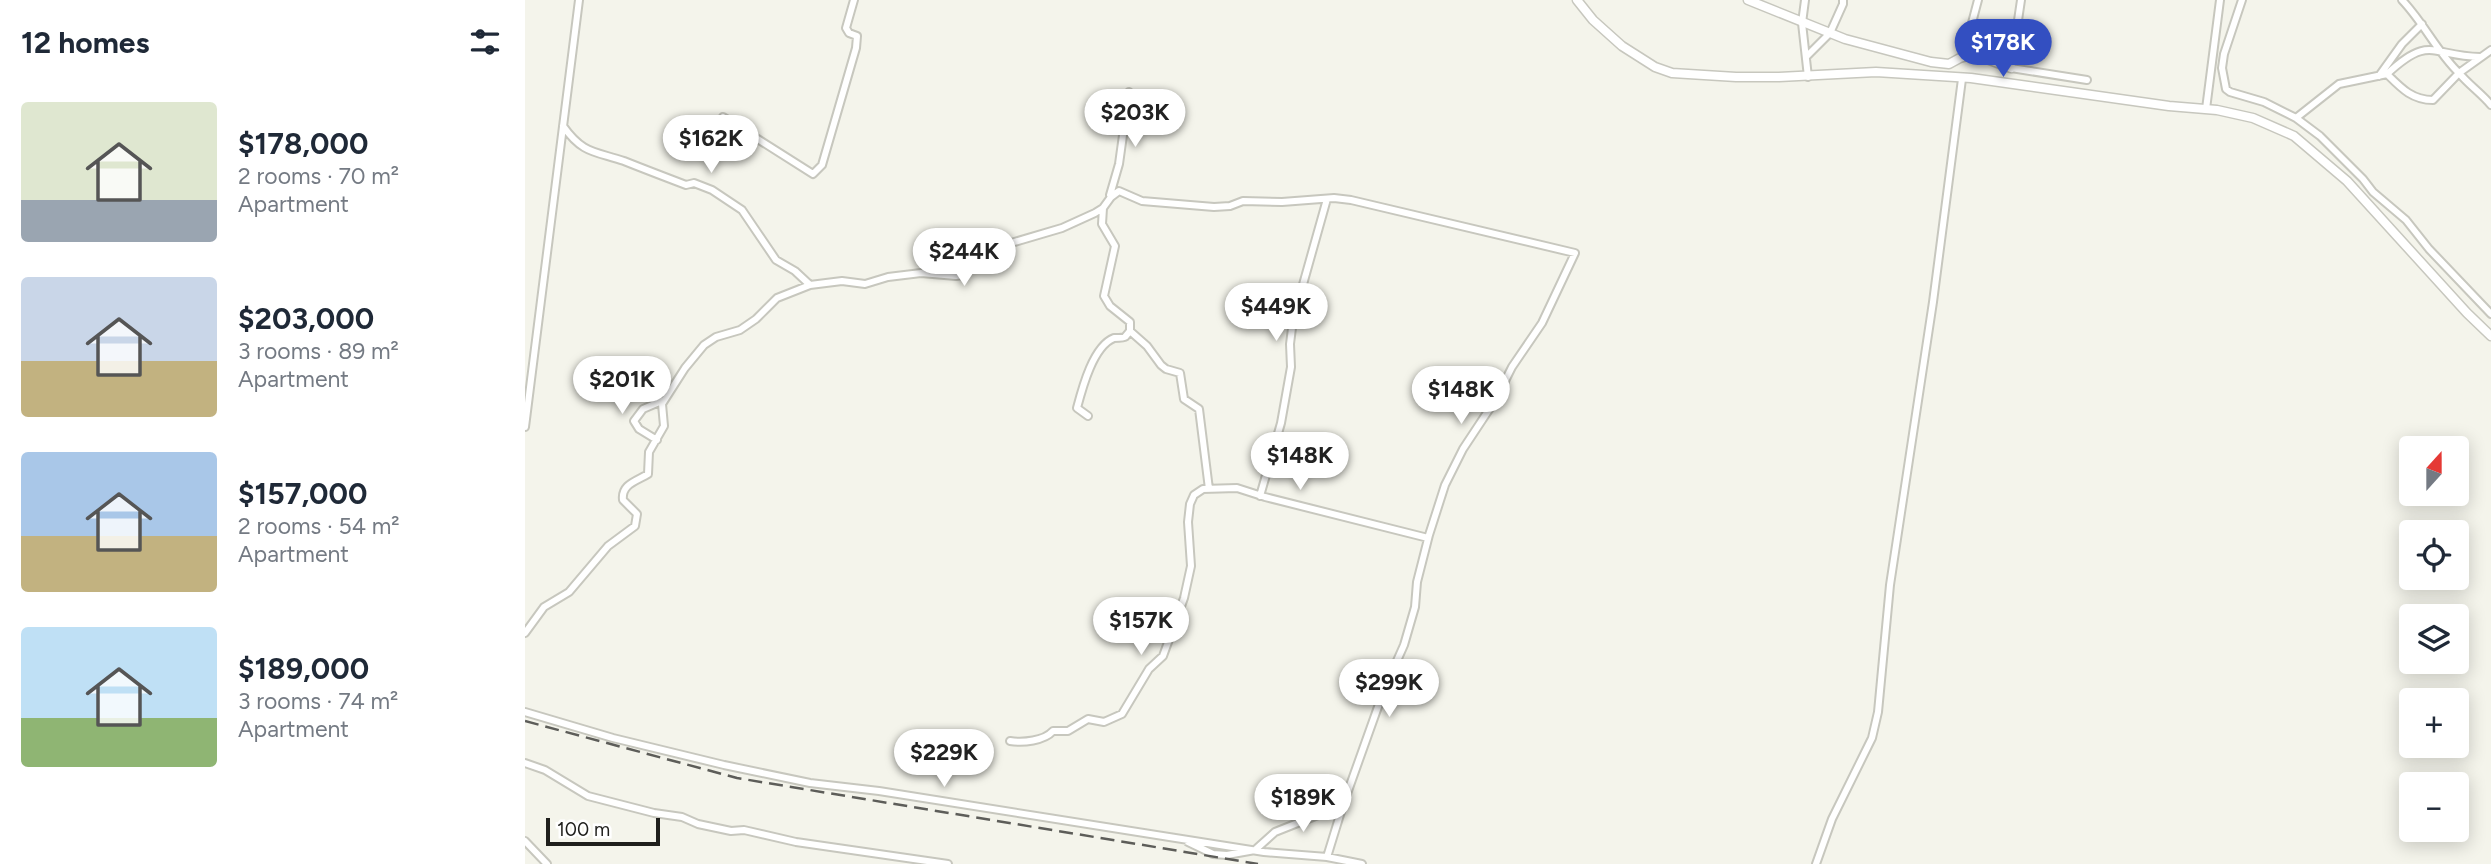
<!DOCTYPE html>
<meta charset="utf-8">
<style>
:root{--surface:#fff;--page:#f2f2f3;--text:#1f2937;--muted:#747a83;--accent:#334fc1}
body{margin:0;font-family:Figtree,sans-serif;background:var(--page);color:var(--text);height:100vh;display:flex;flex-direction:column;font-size:26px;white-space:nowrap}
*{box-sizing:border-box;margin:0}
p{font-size:23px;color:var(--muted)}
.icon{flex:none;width:38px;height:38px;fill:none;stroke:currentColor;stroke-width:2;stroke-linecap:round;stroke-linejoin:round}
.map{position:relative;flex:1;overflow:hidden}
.side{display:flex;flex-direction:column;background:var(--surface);width:525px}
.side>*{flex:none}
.needle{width:46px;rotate:21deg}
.controls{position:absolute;left:1874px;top:436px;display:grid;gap:14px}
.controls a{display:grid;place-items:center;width:70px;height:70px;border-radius:7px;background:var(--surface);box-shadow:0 4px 18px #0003;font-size:35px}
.scale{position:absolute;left:21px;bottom:18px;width:114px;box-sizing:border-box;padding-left:7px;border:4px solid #1f1f1c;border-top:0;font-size:19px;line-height:24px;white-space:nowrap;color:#1f1f1c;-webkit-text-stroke:5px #fff;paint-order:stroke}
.price{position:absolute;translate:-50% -60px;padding:0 16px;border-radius:24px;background:#fff;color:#222;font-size:23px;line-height:46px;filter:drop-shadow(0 2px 4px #0008)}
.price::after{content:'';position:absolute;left:50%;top:42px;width:21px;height:16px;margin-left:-10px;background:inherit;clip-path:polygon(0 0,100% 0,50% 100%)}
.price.on{background:var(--accent);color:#fff}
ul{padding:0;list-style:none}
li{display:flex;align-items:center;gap:21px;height:175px;padding:0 21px}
li span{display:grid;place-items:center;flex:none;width:196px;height:140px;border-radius:7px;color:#555}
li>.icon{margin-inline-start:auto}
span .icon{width:84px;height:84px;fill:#fffc;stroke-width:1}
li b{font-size:30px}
h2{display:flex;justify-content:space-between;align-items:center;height:84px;padding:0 21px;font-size:30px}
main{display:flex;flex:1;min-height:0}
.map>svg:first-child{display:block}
</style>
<main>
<section class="side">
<h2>12 homes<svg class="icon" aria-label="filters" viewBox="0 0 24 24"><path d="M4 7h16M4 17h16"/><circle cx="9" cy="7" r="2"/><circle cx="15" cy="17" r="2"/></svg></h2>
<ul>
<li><span style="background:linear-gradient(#dfe7d0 70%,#9aa5b1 0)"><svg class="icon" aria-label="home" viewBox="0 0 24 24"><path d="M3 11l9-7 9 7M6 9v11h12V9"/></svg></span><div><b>$178,000</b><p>2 rooms · 70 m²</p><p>Apartment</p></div></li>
<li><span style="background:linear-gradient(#c9d6e8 60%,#c2b280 0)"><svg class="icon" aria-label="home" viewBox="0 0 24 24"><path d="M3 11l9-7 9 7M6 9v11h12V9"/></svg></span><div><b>$203,000</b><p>3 rooms · 89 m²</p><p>Apartment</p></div></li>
<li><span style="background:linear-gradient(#a9c7e8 60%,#c2b280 0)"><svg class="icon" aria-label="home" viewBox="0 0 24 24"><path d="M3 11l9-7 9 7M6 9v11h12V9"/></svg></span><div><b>$157,000</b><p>2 rooms · 54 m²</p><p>Apartment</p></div></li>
<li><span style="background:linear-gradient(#bfe0f5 65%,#8fb573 0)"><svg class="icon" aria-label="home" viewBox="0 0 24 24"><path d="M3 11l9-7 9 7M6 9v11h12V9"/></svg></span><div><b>$189,000</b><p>3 rooms · 74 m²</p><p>Apartment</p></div></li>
</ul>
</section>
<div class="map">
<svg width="1966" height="864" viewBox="0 0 1966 864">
<rect width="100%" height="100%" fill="#f4f4eb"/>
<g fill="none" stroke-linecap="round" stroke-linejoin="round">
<defs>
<path id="minor" d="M1280,0L1277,23L1283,77
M1496,0L1486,68L1562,80
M1717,0L1699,54L1697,68L1701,89L1705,92L1739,102L1771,118L1814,84L1862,74C1876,88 1887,100 1908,100L1934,73C1944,85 1956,93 1966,105
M1877,0C1899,23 1912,52 1934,73L1966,50
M1281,57L1305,33L1318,4V0
M1438,57L1453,0
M1862,74C1905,34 1906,56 1955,57
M1854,76L1877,44L1897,24
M1681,109L1695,0
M198,117L288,174L297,165L331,48L332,36L324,33L321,28L329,0
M1771,118L1795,136L1838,179L1848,192L1881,220L1904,249L1966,314
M38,126C58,154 69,151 99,161C119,169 140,177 161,185L169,183L187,190L217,210L251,260L270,271L285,285
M585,195L594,164L604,92
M605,331L622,346L636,365L641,369L655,373L659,399L674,409L684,489
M563,416L552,408C557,389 568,346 589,338C589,338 599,338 600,337L605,331V322L585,306L579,296L590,246L577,224L578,208
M0,427L54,0
M132,440L114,429L109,421L118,409L139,400
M735,496L756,423L766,367L765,344L768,320L802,199
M0,633L19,607L44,592L83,546L110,526L112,514L98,500C96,484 112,481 123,474L124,452L139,426L137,404L160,368L179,345L191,337L215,330L231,319L252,298L285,285L317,281L340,284L363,277L396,273L431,276L437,275L469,248L537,228L570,213L578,208L586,197L594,191L617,201L689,207L705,206L718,201L757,202L809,198L826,200L1050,253L1017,323L987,367L971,399L938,449L920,485L904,535L892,582L890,607L879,645L859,690L818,805L802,857
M0,712L88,738L199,765L285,783L354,791L739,852L802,857L837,864
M485,741C498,743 519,741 528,731H543L563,719L579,722L597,714L624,669L638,656L659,598L666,566L663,522L665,504L669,495L678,489L712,488L740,497L903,538
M0,763L20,770L63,796L129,813L157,817L173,824L206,831L219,830L271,842L423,864
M0,841L22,864
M663,842L688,854L702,855L730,850L750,832L818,805
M1291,864L1307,819L1347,738L1353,712L1365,585L1408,302L1437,79"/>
<path id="tertiary" d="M1052,0L1068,20L1097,46L1130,67L1147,73L1211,77H1254L1351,72L1446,78L1644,106L1692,110L1728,118L1769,136L1822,181L1942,313L1966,336
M1223,0L1320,39L1406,62L1424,64L1435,58L1449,54L1486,68"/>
</defs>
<use href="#minor" stroke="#c7c7be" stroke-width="10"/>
<use href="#tertiary" stroke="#c7c7be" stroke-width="11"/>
<use href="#minor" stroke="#fff" stroke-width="6"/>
<use href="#tertiary" stroke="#fff" stroke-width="8"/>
<path stroke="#5d5d59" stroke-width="2.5" stroke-dasharray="14 7" stroke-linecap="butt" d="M0,721L212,778L733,864"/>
</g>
</svg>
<div class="controls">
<a><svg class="needle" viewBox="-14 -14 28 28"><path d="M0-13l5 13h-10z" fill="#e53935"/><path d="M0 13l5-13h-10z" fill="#747a83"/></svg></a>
<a><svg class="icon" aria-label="locate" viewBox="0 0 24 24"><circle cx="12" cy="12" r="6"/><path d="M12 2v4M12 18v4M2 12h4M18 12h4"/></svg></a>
<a><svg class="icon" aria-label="layers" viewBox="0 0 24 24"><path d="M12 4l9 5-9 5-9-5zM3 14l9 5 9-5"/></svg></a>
<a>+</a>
<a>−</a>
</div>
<div class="scale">100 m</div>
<b class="price on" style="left:1478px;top:79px">$178K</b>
<b class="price" style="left:610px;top:149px">$203K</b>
<b class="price" style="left:186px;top:175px">$162K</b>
<b class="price" style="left:439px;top:288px">$244K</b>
<b class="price" style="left:751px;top:343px">$449K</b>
<b class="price" style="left:97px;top:416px">$201K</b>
<b class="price" style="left:936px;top:426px">$148K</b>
<b class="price" style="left:775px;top:492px">$148K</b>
<b class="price" style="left:616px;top:657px">$157K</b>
<b class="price" style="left:864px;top:719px">$299K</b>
<b class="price" style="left:419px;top:789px">$229K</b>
<b class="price" style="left:778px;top:834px">$189K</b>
</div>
</main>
